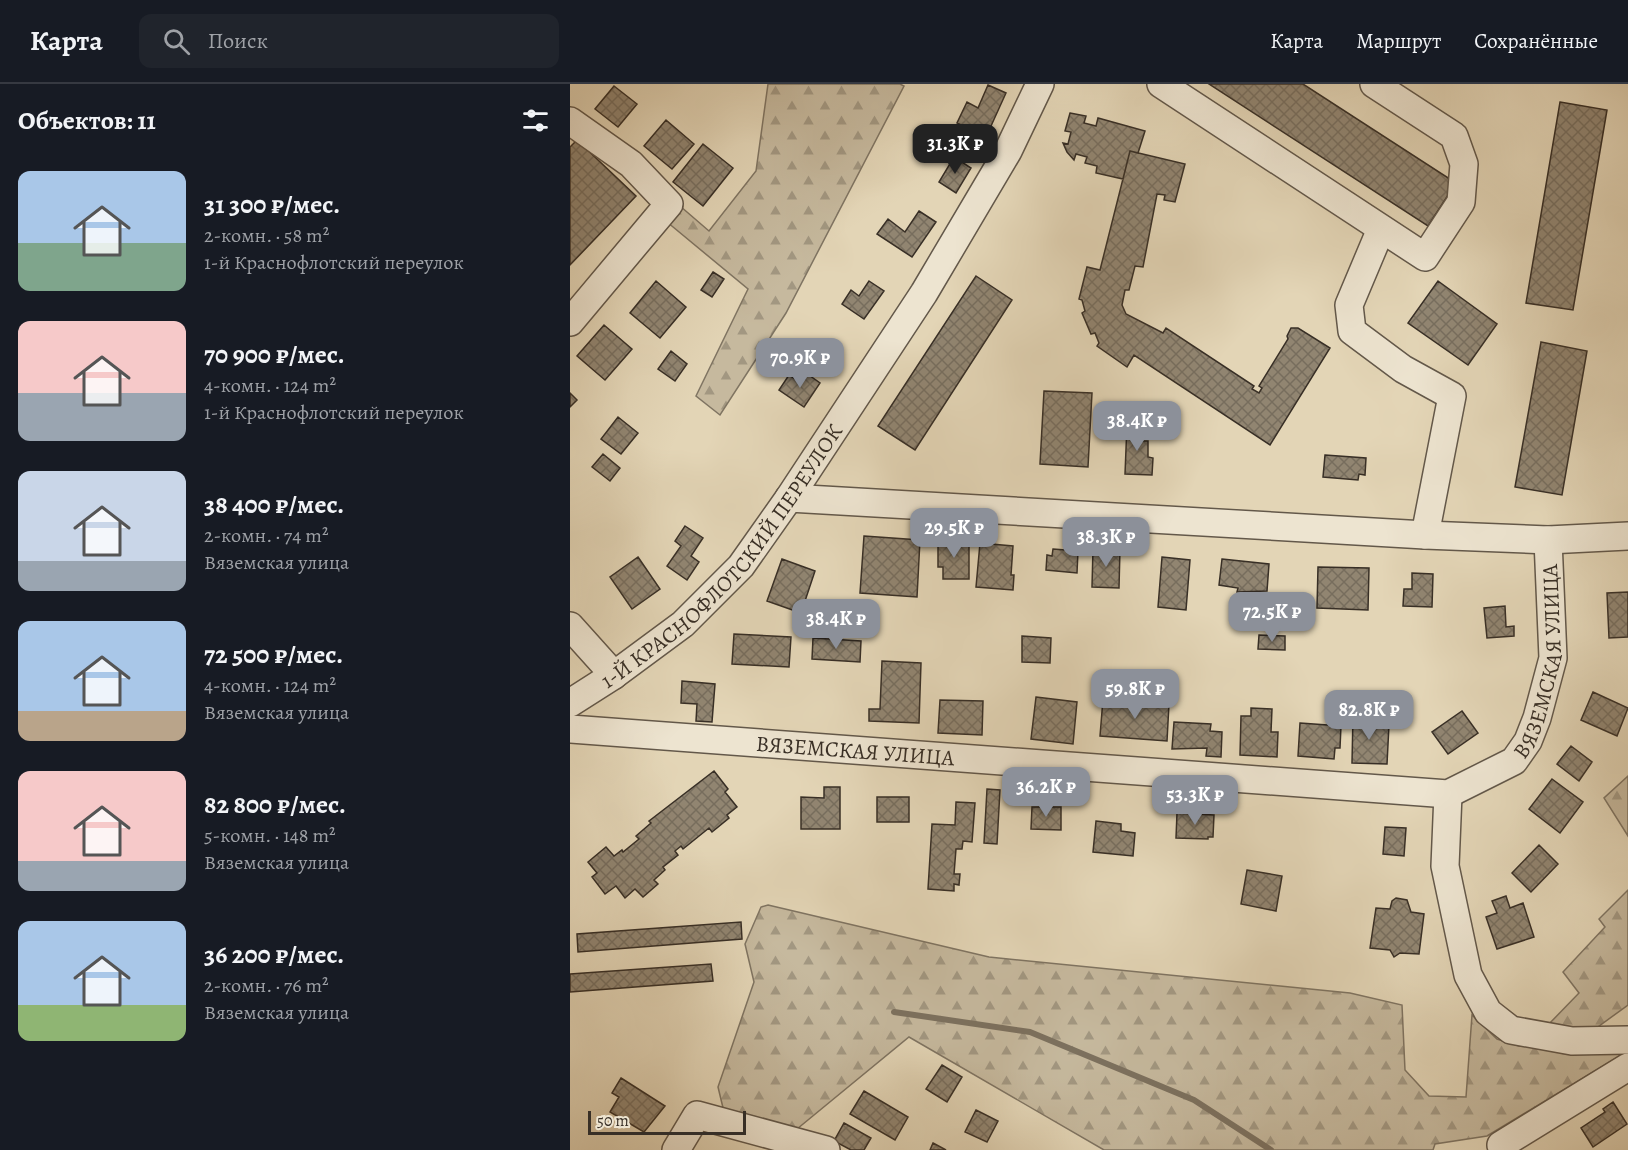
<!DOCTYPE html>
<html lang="ru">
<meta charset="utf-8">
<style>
:root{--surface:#171b24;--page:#20242c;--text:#f1f3f6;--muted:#9ea1a6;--line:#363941;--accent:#8c9099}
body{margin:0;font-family:Alegreya,serif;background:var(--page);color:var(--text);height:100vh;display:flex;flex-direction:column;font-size:22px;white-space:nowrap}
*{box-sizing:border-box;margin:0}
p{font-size:20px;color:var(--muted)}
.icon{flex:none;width:33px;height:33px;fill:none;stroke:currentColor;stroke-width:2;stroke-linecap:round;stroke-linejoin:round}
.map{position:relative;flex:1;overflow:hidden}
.side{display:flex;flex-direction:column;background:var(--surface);width:570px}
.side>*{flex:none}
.scale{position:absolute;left:18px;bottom:15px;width:158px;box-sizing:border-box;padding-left:6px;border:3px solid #382f26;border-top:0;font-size:16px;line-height:21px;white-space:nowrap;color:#382f26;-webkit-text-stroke:4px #ede4d0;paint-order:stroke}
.price{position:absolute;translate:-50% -51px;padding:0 14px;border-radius:12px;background:var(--accent);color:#fff;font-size:20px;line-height:39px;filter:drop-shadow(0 2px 3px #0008)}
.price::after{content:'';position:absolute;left:50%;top:36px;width:18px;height:14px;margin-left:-9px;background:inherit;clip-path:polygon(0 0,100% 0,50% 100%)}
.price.selected{background:#222;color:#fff}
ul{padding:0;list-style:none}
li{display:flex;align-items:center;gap:18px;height:150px;padding:0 18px}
li span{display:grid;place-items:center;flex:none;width:168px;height:120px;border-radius:12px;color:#555}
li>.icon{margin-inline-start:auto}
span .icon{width:72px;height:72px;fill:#fffc;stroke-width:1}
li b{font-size:26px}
h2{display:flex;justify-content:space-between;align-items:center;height:72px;padding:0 18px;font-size:26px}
header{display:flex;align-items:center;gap:36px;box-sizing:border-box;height:84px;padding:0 30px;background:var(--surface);border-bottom:2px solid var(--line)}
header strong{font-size:28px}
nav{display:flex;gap:33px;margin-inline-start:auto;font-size:21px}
.search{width:420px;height:54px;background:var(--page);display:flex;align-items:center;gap:15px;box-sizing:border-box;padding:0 21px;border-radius:12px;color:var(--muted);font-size:22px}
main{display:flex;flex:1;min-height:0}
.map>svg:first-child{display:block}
</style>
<header>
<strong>Карта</strong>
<div class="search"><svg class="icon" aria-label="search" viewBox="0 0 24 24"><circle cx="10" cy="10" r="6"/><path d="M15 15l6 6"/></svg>Поиск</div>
<nav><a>Карта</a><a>Маршрут</a><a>Сохранённые</a></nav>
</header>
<main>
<section class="side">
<h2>Объектов: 11<svg class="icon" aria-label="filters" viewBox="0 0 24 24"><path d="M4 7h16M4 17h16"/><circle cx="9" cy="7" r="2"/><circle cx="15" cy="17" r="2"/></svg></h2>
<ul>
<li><span style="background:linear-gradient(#a9c7e8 60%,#7fa58c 0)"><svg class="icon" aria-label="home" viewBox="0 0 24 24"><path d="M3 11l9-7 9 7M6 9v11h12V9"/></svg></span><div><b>31 300 ₽/мес.</b><p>2-комн. · 58 m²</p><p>1-й Краснофлотский переулок</p></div></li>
<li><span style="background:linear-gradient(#f6c9c9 60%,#9aa5b1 0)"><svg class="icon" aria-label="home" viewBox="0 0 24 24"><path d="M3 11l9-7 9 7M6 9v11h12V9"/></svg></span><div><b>70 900 ₽/мес.</b><p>4-комн. · 124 m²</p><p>1-й Краснофлотский переулок</p></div></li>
<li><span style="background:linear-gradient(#c9d6e8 75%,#9aa5b1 0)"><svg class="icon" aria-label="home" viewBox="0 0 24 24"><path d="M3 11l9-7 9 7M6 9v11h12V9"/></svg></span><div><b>38 400 ₽/мес.</b><p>2-комн. · 74 m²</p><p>Вяземская улица</p></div></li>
<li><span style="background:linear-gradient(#a9c7e8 75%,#b9a48a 0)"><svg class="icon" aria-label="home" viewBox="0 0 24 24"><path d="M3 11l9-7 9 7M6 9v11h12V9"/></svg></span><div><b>72 500 ₽/мес.</b><p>4-комн. · 124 m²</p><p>Вяземская улица</p></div></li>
<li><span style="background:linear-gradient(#f6c9c9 75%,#9aa5b1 0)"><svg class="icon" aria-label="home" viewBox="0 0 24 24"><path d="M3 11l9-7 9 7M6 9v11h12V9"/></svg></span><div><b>82 800 ₽/мес.</b><p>5-комн. · 148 m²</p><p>Вяземская улица</p></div></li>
<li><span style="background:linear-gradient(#a9c7e8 70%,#8fb573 0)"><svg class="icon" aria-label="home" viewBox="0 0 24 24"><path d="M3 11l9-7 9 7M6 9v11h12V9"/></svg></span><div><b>36 200 ₽/мес.</b><p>2-комн. · 76 m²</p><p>Вяземская улица</p></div></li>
</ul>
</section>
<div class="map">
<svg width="1058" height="1066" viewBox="0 0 1058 1066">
<defs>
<pattern id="forest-firs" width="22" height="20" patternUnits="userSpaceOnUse" patternTransform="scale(1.5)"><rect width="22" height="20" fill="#c6b99e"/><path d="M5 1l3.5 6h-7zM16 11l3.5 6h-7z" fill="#a29781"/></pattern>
<pattern id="building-cross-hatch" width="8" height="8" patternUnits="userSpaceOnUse" patternTransform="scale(1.5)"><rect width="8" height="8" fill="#918571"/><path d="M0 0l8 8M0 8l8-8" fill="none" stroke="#776d5d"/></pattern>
</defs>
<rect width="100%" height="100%" fill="#e3d5b6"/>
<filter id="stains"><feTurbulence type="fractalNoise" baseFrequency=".00333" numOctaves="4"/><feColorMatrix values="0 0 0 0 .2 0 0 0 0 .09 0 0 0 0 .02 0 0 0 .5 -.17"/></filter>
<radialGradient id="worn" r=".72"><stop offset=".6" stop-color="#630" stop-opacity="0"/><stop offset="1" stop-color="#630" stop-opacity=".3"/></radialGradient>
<path fill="url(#forest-firs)" stroke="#7f7462" stroke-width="1.5" d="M198,0H330L334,2L216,229L150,331L126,312L178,205L97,138L110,122L139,147L186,87Z
M1058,692V752L1034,714Z
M1058,806V921L1025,945L978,941L1009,909L993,888L1035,843L1029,835Z
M198,821L419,873L780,909L832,921L835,986L859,1012L896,1013L902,931L927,955L949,962L1058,967L917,1052L865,1060L863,1066H534L339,953L227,1045L154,1028L148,1003L184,898L175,860L191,823Z"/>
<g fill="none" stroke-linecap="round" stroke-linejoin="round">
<path stroke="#7c715f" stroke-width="6" d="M324,928L460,948L624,1016L701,1066"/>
</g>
<path fill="url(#building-cross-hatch)" stroke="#382f26" stroke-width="1.5" d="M639,0H733L886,99L858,142Z
M418,1L436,9L416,53L387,39L397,18L408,24Z
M44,2L67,20L48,43L25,25Z
M990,18L1037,26L1003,226L956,219Z
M500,29L516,32L514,39L526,42L528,34L575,47L568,69L560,67L553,95L526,89L527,82L515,79L517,73L506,70L504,76L497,68L493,59L498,60L501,48L495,47Z
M96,36L124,60L102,85L74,62Z
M7,56L66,112L0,181V63Z
M133,60L163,84L133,122L103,98Z
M560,67L615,80L605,118L594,116L595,111L587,110L573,183L565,182L559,206H555L552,221L556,230L593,249L596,244L684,302L682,305L689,309L692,304L689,302L718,255L717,252L721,244H728L760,264L700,361L564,271L557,283L527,262L529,259L525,249L521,250L512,229L515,227L512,216L509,215L517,183L530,186Z
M384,73L401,84L386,109L369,98Z
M349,127L366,138L342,173L307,150L318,135L335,148Z
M143,188L154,195L142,213L131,206Z
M406,192L442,216L345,366L308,342Z
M86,197L116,223L90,254L60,229Z
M299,197L314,207L294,235L272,220L281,206L289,212Z
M868,197L927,240L898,281L838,239Z
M34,241L62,265L35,296L7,272Z
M971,258L1017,267L992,411L945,403Z
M101,267L117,280L105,297L88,285Z
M236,289L250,299L234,323L209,306L219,291L230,298Z
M474,307L522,309L518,383L470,380Z
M0,309L7,316L0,323Z
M48,333L68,349L51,370L31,355Z
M557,340L573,341L572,357H578V373L583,374L582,391L555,390Z
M33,370L50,384L40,397L22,383Z
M755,371L796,374L795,391L789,390L788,396L753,393Z
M115,442L133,454L121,472L129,478L117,496L97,482L111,462L105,457Z
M294,452L350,456L347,513L290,509Z
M368,456L399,457V495H373V483H368Z
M410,459L443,462L441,491H444L443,506L406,503Z
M523,464L550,465L549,504L522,503Z
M483,465L508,467L507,489L476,486L477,471L482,472Z
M68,473L90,505L62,525L40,493Z
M592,473L620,476L616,526L588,523Z
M212,475L245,487L231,529L197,517Z
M652,475L699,480L697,507L667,508L668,504L649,501Z
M748,483L799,484L798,526L747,524Z
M842,489L863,490L862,523L833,522L834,505H842Z
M1058,508V553L1039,554L1037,509Z
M935,522L936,543L944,542V552L917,554L914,524Z
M164,550L221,553L219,583L162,580Z
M689,551L715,552V566L688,565Z
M452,552L481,554L480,579L452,578Z
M243,554L291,557L290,578L242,575Z
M312,577L351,579L349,639L299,637V625H310Z
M112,597L145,600L142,638L126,637L127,620L111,619Z
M1023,608L1058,624L1047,652L1011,636Z
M466,613L507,618L503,660L461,655Z
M533,615L599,620L597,657L530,652Z
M370,616L413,617L412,651L368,649Z
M681,624L702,625L701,648H708L707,673L670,671L671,632H681Z
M892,627L908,649L878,670L862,648Z
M783,631H804V641H819L817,680L782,679Z
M604,638L641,640L640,647L652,648L651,673L636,672L637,664L602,665Z
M730,639L771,642L770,664H765L764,675L728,672Z
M1001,662L1022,678L1009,697L987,680Z
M144,687L158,705L155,708L167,723L157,731L159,734L142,748L139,744L113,765L111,762L105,767L108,771L93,783L95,786L84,796L88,800L73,813L65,805L55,814L46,802L35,810L22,793L27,789L18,778L36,763L44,772L52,766L53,768L69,755L66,752L81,739L79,737Z
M982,695L1013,718L990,749L959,725Z
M254,703H270V745H231V713L254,714Z
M417,705L430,706L427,760L414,759Z
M307,713H339V738H307Z
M386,718L405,719L402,758L393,757L392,765H386L384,790H390L389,801L384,800V807L358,805L362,740L385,741Z
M462,723H491V746L461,745Z
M607,729L644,731L643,753H638V755L606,754Z
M526,737L551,740V747L565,749L563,772L523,768Z
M815,743L836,744L834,772L813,770Z
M969,761L988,780L961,808L942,789Z
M677,786L712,792L706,827L671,820Z
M936,812L940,824L953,819L964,853L927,865L916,833L927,829L922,817Z
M826,814L837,816L841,828L854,830L849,870L830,869L824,873L820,866L800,864L806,824L820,825L822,817Z
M171,838L172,855L8,868L7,850Z
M141,880L143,897L0,908V890Z
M372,981L392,993L377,1018L356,1005Z
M51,994L95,1022L74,1048L40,1028L49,1013L42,1009Z
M294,1007L338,1033L325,1056L280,1030Z
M1043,1018L1057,1040L1023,1063L1011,1044L1035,1028L1033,1025Z
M406,1026L428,1037L417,1058L395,1048Z
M274,1039L301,1054L294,1066H281L264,1057Z
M363,1059L376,1066H360Z"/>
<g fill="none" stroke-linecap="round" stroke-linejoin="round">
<defs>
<g id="minor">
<path d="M591,0L855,173L891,118L894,80L884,52L804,0"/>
<path d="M0,37L61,80L99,120L0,238"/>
<path d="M811,145L779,221L782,247L833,285L882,312L855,451"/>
<path d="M219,414L855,451L978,456L1058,452"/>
<path d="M0,542L44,591"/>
<path id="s1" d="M0,619L44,591L113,540L171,482L219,414L354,209L438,67L470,0"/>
<path id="s2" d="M0,645L878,710L944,677L958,657L967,634L983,574L978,456"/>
<path d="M878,710L875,782L898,891L918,928L941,946L1002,957L1058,956"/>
<path d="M931,1061L1058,983"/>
<path d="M106,1066L127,1031L256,1066"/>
</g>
</defs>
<use href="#minor" stroke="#63584a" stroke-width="30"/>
<use href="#minor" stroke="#ede4d0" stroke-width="27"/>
</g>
<g text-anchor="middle" stroke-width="6" stroke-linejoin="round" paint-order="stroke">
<g font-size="22" fill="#382f26" stroke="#ede4d0">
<text dy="8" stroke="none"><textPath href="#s1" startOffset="214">1-Й КРАСНОФЛОТСКИЙ ПЕРЕУЛОК</textPath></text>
<text dy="8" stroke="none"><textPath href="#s2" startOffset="1060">ВЯЗЕМСКАЯ УЛИЦА</textPath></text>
<text dy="8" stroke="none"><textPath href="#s2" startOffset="286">ВЯЗЕМСКАЯ УЛИЦА</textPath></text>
</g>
</g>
<rect width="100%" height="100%" filter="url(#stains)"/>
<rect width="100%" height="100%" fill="url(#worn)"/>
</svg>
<div class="scale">50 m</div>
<b class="price selected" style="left:385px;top:91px">31.3K ₽</b>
<b class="price" style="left:230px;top:305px">70.9K ₽</b>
<b class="price" style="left:567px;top:368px">38.4K ₽</b>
<b class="price" style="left:384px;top:475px">29.5K ₽</b>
<b class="price" style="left:536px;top:484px">38.3K ₽</b>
<b class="price" style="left:702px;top:559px">72.5K ₽</b>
<b class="price" style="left:266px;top:566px">38.4K ₽</b>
<b class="price" style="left:565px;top:636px">59.8K ₽</b>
<b class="price" style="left:799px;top:657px">82.8K ₽</b>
<b class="price" style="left:476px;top:734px">36.2K ₽</b>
<b class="price" style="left:625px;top:742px">53.3K ₽</b>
</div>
</main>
